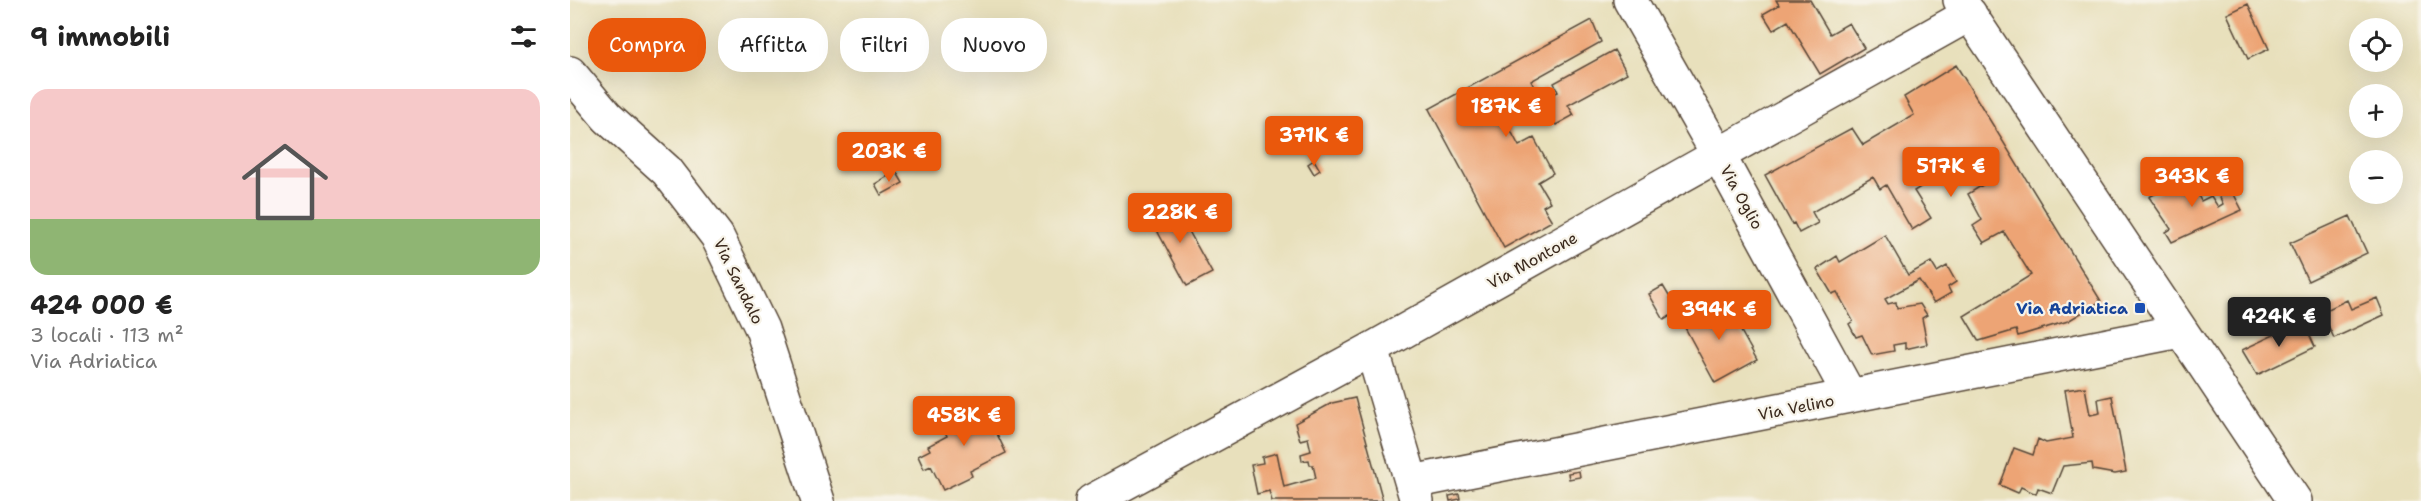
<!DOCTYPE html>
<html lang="it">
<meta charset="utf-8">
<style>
:root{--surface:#fff;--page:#f2f2f2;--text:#222;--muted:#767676;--accent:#ea580c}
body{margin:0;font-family:"Shantell Sans",sans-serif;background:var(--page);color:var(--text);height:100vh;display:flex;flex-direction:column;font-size:22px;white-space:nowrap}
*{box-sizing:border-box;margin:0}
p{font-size:20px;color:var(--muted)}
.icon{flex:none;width:33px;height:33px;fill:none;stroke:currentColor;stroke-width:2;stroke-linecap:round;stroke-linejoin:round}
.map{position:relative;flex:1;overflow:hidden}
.sheet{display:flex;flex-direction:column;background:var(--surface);width:570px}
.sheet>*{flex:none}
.top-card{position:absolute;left:18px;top:18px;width:570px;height:54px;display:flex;gap:12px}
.buttons{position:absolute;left:1779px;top:18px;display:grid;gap:12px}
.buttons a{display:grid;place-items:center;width:54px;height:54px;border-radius:50%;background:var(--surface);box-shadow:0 6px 24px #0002;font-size:30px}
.price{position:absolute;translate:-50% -51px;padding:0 14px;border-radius:6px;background:var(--accent);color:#fff;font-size:20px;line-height:39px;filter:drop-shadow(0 2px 3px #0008)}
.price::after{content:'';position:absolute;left:50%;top:36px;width:18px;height:14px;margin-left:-9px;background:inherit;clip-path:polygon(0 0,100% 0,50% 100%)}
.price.active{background:#222;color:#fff}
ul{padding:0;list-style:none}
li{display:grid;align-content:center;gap:12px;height:318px;padding:0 30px}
li span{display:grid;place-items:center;height:186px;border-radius:18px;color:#555}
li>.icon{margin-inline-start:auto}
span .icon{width:108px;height:108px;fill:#fffc;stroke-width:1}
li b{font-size:26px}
h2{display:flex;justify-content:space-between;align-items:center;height:72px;padding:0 30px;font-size:26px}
.tag{padding:0 21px;border-radius:24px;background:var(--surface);box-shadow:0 6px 24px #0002;font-size:21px;line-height:54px}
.tag.active{background:var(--accent);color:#fff}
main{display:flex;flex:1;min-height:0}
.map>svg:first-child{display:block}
</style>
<main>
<section class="sheet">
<h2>9 immobili<svg class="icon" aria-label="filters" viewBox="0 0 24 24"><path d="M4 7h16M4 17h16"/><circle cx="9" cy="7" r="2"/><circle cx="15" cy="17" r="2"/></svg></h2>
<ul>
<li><span style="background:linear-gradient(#f6c9c9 70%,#8fb573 0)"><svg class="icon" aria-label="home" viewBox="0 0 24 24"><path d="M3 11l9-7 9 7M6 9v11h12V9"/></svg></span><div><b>424 000 €</b><p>3 locali · 113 m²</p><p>Via Adriatica</p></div></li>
</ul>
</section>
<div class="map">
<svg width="1851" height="501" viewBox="0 0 1851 501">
<rect width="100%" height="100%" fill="#f7f3e8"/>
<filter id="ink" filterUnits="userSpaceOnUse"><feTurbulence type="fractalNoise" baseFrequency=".0167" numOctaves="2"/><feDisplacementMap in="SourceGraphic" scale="12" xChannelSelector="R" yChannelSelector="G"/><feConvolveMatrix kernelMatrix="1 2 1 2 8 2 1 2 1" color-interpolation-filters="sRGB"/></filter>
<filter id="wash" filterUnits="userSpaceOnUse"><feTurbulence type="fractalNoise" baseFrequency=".008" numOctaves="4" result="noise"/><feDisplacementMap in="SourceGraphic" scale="24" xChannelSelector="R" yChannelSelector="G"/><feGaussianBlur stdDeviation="1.35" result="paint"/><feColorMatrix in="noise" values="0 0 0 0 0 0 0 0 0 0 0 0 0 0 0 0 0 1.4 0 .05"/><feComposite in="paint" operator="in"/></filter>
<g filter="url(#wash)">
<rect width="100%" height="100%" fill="#e8e0bc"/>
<g id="blocks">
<path fill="#eda474" d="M1206,0H1240L1260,34L1279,23L1294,48L1250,74L1218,21L1203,30L1193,14L1209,5Z
M1678,4L1699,49L1678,59L1657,14Z
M1022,20L1031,42L961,81L967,92L931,112L949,146L964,138L983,173L968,182L980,202L973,206L982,221L934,248L859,109Z
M1044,50L1057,73L998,105L1004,115L986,125L968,92L976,87L980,95L988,92L984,83Z
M1386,65L1531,301L1498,321L1448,336L1446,330L1409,341L1394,316L1461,275L1434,232L1414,243L1403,226L1412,220L1398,194L1416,183L1409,170L1394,180L1385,165L1344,191L1361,218L1342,230L1316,185L1310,189L1303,177L1242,212L1248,223L1229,233L1224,223L1222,224L1195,175L1282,128L1293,145L1344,115L1334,97Z
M744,160L750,170L744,174L738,164Z
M326,171L333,183L311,195L305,184Z
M1618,176L1631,201L1641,196L1648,207L1653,204L1646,190L1658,183L1672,210L1602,242L1596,232L1601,229L1579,197Z
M587,206L592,217L613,206L620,219L614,222L642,273L617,286L583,223L579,224L573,214Z
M1780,216L1797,253L1738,281L1720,243Z
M1315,235L1338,275L1361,262L1367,272L1377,266L1386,282L1378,287L1381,293L1364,303L1349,280L1315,299L1318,304L1326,302L1327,308L1350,304L1357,315L1352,318L1357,344L1335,349V343L1323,345L1324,351L1302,355L1292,335L1286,337L1279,324L1283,321L1267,292L1262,294L1247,269L1267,256L1270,262Z
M1093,286L1108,311L1094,320L1079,294Z
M1807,298L1814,315L1764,338L1752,312L1777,300L1781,309Z
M1153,299L1187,360L1145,383L1112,322Z
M1733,321L1745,347L1687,375L1672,350Z
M1515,387L1520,415L1530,413L1528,399L1542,396L1556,472L1545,474L1523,470L1522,463L1493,466L1482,493L1468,488L1466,494L1451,487L1448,493L1430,485L1444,448L1463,455L1468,439L1476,443L1503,438L1495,390Z
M785,398L813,501H702L699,491L687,494L681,465L693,463L692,457L707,453L714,487L746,478L743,465H740L739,460L732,461L731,454L741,451L738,438L730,440L725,423L762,403Z
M411,400L436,453L400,471L402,476L373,490L361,466L354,469L348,456L360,450L358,446L377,436L371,424L399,414L396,407Z
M1009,471L1010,477L999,479L998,473Z
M889,494L890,499L880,501L879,496Z"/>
</g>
</g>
<g filter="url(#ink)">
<use href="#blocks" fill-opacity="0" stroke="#554536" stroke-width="1.5"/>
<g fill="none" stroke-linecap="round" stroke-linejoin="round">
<defs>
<path id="minor" d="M1060,0L1149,156L1280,396
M1390,0L1725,501
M0,73L37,117L97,171L147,236L192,329L248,501
M802,349L847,501
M842,482L1610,331
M522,501L802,349L1400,14"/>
</defs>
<use href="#minor" stroke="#554536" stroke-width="36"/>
<use href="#minor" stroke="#fff" stroke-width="33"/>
</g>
</g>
<rect fill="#1a4fb4" stroke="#f7f3e8" stroke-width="2" x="1564" y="302" width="12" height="12" rx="3"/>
<g text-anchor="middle" stroke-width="4.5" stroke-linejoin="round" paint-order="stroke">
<g font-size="16" fill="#3b2a1e" stroke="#f7f3e8">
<text transform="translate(1172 197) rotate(61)" y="6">Via Oglio</text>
<text transform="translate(962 260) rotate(-29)" y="6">Via Montone</text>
<text transform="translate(169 281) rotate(64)" y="6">Via Sandalo</text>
<text transform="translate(1226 407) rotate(-11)" y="6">Via Velino</text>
</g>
<g font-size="16" font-weight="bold" fill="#164399" stroke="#f7f3e8" text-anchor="end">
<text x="1558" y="314">Via Adriatica</text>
</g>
</g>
</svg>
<div class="buttons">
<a><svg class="icon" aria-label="locate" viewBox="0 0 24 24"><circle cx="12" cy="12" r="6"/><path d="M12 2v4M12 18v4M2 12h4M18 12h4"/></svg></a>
<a>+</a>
<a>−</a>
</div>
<b class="price" style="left:936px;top:138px">187K €</b>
<b class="price" style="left:744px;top:167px">371K €</b>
<b class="price" style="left:319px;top:183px">203K €</b>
<b class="price" style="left:1381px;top:198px">517K €</b>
<b class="price" style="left:1622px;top:208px">343K €</b>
<b class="price" style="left:610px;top:244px">228K €</b>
<b class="price" style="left:1149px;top:341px">394K €</b>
<b class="price active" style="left:1709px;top:348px">424K €</b>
<b class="price" style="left:394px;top:447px">458K €</b>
<div class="top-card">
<a class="tag active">Compra</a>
<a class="tag">Affitta</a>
<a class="tag">Filtri</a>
<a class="tag">Nuovo</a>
</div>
</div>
</main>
